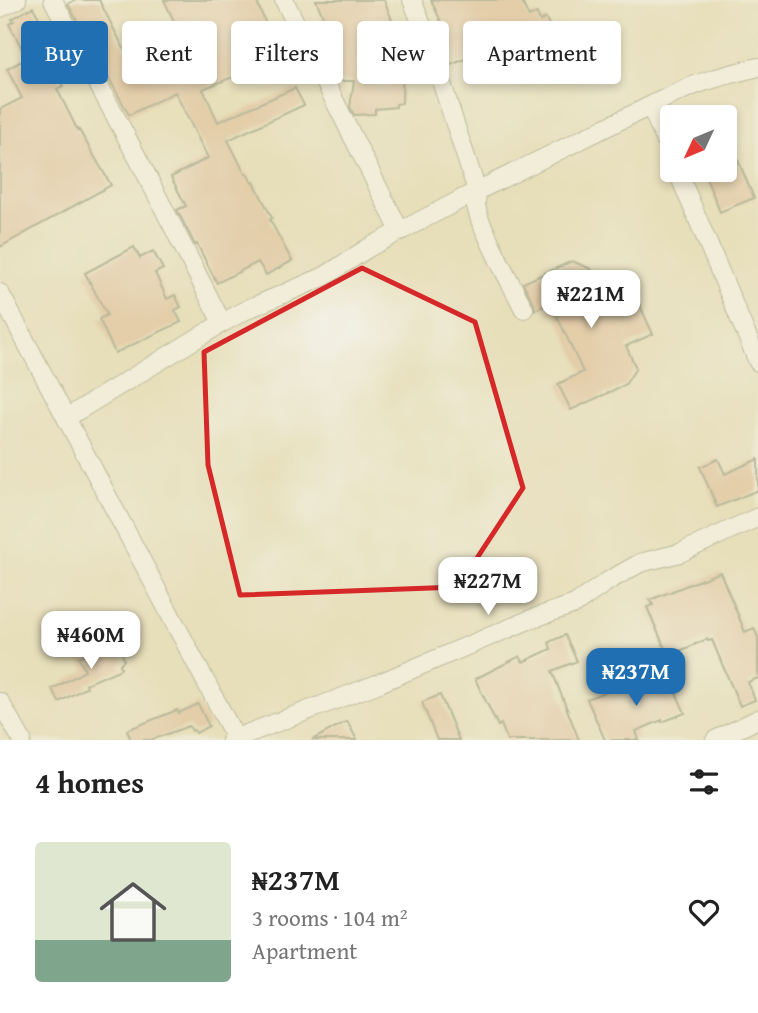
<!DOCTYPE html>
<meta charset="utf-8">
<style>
:root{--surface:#fff;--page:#f6f6f6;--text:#222;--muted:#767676;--accent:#1f6fb2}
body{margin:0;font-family:"Gentium Book Plus",serif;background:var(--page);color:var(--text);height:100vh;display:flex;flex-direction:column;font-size:26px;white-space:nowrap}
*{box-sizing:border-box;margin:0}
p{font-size:23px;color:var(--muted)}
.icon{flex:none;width:38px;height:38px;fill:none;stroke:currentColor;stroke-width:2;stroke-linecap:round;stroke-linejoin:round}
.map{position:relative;height:740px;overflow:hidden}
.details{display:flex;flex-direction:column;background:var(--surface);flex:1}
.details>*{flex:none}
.guide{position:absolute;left:21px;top:21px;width:718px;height:63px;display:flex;gap:14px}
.needle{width:46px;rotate:226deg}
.controls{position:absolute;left:660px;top:105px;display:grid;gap:14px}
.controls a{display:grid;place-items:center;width:77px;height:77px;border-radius:7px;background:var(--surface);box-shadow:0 4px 10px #0003;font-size:35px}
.price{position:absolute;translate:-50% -60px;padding:0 16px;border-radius:14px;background:#fff;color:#222;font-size:23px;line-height:46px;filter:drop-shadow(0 2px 4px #0008)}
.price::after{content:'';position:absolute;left:50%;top:42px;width:21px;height:16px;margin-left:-10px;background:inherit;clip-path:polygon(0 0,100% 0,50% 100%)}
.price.current{background:var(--accent);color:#fff}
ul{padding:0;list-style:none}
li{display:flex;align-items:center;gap:21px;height:175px;padding:0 35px}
li span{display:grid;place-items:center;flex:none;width:196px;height:140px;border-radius:7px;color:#555}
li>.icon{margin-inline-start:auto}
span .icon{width:84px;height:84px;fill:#fffc;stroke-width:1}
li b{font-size:30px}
h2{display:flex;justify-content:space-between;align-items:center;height:84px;padding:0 35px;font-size:30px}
.pill{padding:0 24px;border-radius:7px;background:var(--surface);box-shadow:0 4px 10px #0003;font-size:24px;line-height:63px}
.pill.current{background:var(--accent);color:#fff}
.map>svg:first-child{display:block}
</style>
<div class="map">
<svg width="758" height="740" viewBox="0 0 758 740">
<rect width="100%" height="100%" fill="#f6f6f2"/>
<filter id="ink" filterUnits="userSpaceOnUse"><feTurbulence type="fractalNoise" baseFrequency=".0143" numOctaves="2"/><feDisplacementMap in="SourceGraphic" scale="14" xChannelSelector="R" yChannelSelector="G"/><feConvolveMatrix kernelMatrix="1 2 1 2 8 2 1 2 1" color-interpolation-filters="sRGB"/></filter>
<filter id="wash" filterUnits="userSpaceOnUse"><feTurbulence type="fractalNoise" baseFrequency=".00686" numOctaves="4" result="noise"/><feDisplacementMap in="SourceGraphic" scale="28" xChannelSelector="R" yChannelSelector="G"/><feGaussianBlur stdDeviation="1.57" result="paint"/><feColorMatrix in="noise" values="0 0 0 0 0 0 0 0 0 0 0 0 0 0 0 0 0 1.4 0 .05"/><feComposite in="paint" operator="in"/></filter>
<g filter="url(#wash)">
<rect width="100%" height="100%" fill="#e7dfba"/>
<g id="blocks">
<path fill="#dfb996" d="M75,0H99L124,49L130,46L143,74L188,51L164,0H256L280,58L203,89L218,122L295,88L304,105L228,140L245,174L247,173L252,183L254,182L272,218L270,220L292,261L266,275L258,262L217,283L197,244L195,245L177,210L186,206L171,177L208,158L175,92L129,115L68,4Z
M316,0H384L403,48L402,103L396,104V107L375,109V114L354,115L350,107L354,81H337L335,76L336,20L326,24Z
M431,0H521L529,17L537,13L540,21L546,18L555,39L539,45L537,40L484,62L481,53L448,66L441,45L450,41Z
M33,7L51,40L45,44L57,68L55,70L63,86L57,89L78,131L79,130L111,185L0,247V109L22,98L7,69L27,58L9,24L14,21L12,19Z
M724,127L754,198L720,212L703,170H724Z
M134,247L140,258L153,251L163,269L155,273L167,299L175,295L181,307L175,310L181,322L115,353L99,319L107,315L85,273Z
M572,261L591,269L609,309L636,297L653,334L626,346L636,368L625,385L571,410L558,384L583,372L551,303L535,310L534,304L523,283Z
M718,459L725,474L758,459V490L717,507L700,467Z
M720,572L745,632L754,628L758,638V678L748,682L755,700L740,706L712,640L708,641L707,639L668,656L647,607L653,605L650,600Z
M565,635L577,661L552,671L579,740H507L501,724L498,726L475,679L520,656L523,662L551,649L549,642Z
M112,645L114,650L120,648L124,660L120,664L121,669L86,684L87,687L59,702L52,689L85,671L78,657Z
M667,672L685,713L662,722V720L636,731L639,740H605L587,699L617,687L619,692Z
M440,695L459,740H437L422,702Z
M198,704L209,726L196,733L194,730L192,731L189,726L151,740H131L127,730L177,710L179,713Z
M347,721L357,740H312Z"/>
</g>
</g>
<g filter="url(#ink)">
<use href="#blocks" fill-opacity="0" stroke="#838e77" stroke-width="2"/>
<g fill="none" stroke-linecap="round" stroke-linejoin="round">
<defs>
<path id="minor" d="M53,0L143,168L222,323
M284,0L400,231
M412,0L426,35L477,191L476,206L480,220L500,263L524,309
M0,8L17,0
M651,107L672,157
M677,170L758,362
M0,293L235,737
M66,418L222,323L250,308L281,295L325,276L368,248L477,191L629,116C647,108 662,99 679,92C704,80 731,74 758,67
M0,702L22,740
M231,740L377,684L531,619L575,604L608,581L640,563L680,553L758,517
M715,740L758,719"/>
</defs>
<use href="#minor" stroke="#838e77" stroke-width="20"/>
<use href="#minor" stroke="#fff" stroke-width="18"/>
</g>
</g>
<path d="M0 0H758V740H0ZM362,268L475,322L523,488L458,587L240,595L208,465L204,352Z" fill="#e7dfba" fill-opacity=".55" fill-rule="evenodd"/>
<path fill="none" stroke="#d62828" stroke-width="5" stroke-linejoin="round" d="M362,268L475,322L523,488L458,587L240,595L208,465L204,352Z"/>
</svg>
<div class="controls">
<a><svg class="needle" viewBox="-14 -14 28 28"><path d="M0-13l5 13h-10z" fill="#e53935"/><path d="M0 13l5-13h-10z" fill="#767676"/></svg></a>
</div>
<b class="price" style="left:591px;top:330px">₦221M</b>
<b class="price" style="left:488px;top:617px">₦227M</b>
<b class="price" style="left:91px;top:671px">₦460M</b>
<b class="price current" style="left:636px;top:708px">₦237M</b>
<div class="guide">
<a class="pill current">Buy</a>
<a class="pill">Rent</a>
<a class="pill">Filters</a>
<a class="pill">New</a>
<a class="pill">Apartment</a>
</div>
</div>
<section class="details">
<h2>4 homes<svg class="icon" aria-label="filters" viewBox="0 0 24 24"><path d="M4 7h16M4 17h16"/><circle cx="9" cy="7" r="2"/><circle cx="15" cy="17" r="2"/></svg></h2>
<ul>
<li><span style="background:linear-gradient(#dfe7d0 70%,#7fa58c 0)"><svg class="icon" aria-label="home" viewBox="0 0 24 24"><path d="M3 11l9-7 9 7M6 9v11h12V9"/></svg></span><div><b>₦237M</b><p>3 rooms · 104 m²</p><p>Apartment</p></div><svg class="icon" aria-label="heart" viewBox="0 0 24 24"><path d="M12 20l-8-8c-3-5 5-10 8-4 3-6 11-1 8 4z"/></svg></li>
</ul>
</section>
